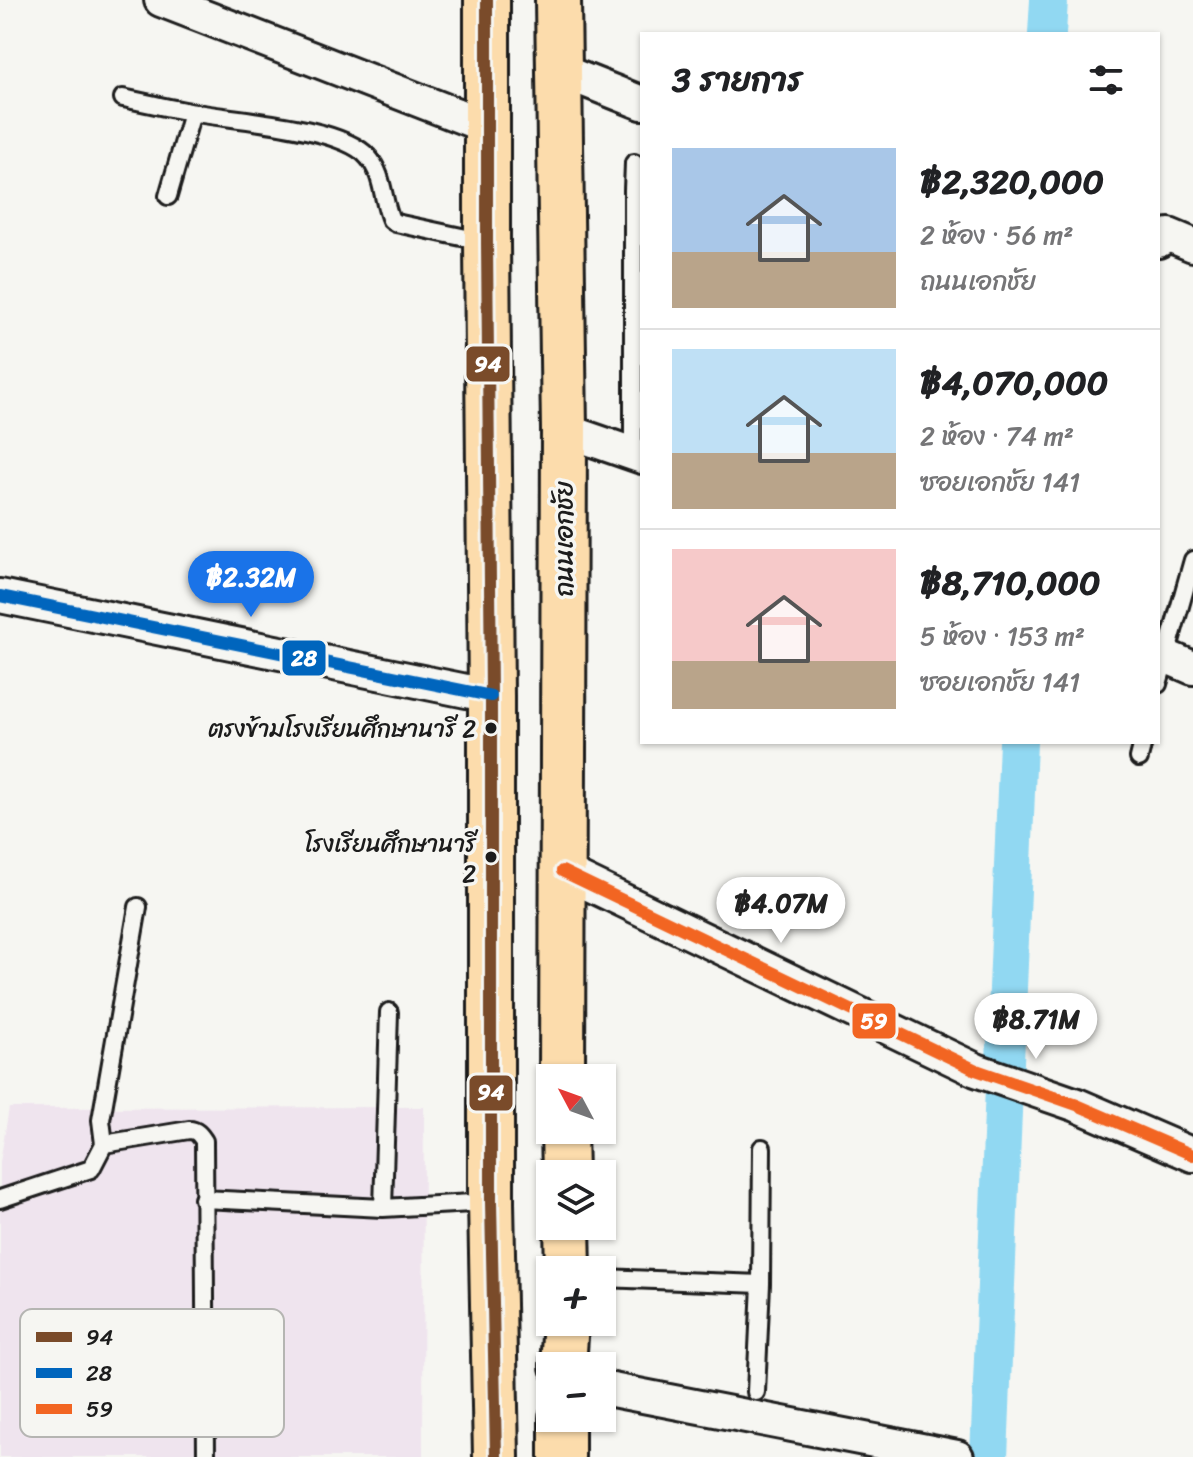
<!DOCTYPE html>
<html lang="th">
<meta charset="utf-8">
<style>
:root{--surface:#fff;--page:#f6f6f6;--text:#202124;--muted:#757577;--line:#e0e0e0;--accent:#1a73e8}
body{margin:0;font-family:Sriracha,"Playpen Sans Thai",sans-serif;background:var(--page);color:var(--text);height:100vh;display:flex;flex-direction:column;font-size:30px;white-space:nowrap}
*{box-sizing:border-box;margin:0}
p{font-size:26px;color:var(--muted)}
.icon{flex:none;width:44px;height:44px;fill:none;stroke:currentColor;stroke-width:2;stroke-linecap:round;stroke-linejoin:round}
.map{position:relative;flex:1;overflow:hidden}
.details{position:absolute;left:640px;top:32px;width:520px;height:712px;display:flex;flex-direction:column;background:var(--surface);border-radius:0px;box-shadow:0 2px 6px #0004}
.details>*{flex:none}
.needle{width:52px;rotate:311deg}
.buttons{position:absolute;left:536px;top:1064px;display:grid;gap:16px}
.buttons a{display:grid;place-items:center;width:80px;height:80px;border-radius:0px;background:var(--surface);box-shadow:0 2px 6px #0004;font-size:40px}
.price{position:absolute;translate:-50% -68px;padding:0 18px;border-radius:28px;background:#fff;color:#222;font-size:26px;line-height:52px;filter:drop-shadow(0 2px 4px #0008)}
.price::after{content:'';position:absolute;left:50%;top:48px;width:24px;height:18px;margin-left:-12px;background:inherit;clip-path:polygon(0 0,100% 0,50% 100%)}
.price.active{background:var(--accent);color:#fff}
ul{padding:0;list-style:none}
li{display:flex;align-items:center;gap:24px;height:200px;padding:0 32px}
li+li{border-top:2px solid var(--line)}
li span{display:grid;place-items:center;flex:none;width:224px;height:160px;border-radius:0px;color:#555}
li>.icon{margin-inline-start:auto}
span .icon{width:96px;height:96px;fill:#fffc;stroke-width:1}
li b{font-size:34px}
h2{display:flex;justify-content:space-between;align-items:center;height:96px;padding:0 32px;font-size:34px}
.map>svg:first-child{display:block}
</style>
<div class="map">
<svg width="1193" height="1457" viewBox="0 0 1193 1457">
<rect width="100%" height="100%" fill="#f6f6f2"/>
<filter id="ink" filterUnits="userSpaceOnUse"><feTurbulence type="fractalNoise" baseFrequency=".0125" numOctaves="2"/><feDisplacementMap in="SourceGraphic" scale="16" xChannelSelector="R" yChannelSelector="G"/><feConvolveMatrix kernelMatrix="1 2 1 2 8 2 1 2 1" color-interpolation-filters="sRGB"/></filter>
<g filter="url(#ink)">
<path fill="#efe4ee" d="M424,1107L423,1457H0V1162L9,1108Z"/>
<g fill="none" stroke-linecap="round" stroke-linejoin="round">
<path stroke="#91d8f2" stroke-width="38" d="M1047,34L1049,0
M989,1457L1018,742"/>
<defs>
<path id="lane" d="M123,98C147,103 172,109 196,113C237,120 342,127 368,157C384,175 382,200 391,220L396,223L485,242
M168,196L192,113
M633,453V190L634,163
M1158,684L1193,560
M1139,758L1143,742
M104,1144L101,1120L138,907
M0,1199L91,1169L104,1144L189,1130C197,1130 200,1135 204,1141L206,1457
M203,1199L383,1208L490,1202
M383,1208L389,1012
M602,1278L761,1284L762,1148
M756,1392L761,1284"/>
<path id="street" d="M161,0L488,127
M559,70L642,103
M1158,241L1169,235L1193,245
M564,430L642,457
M0,596L491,696
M1158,653L1193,668
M562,871L976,1070L1077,1105L1193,1155
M602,1388L957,1457"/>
<path id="primary" d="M487,0V243L491,696V1202L496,1457
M558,0L564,430L562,1078
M564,1130L565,1174
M567,1226L568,1270
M563,1366L566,1322
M562,1457V1418"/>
</defs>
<use href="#lane" stroke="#1c1c1c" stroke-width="22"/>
<use href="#street" stroke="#1c1c1c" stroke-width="38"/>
<use href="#primary" stroke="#1c1c1c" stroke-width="50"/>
<use href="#lane" stroke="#f6f6f2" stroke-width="16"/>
<use href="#street" stroke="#f6f6f2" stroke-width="32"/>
<use href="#primary" stroke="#fcdcac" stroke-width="44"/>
<defs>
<path id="bus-1" d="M487,0V243L491,696V1202L496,1457"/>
<path id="bus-2" d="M0,596L491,696"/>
<path id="bus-3" d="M562,871L976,1070L1077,1105L1193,1155"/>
</defs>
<use href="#bus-1" stroke="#f6f6f2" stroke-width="18"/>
<use href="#bus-2" stroke="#f6f6f2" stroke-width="18"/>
<use href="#bus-3" stroke="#f6f6f2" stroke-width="18"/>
<use href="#bus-1" stroke="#7a4b2a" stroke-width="12"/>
<use href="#bus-2" stroke="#0065bd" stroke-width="12"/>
<use href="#bus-3" stroke="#f26522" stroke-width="12"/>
</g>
</g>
<g fill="#1c1c1c" stroke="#f6f6f2" stroke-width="3">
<circle cx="491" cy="728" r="7"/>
<circle cx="491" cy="857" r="7"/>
</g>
<g text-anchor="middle" stroke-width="7" stroke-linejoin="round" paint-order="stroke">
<g font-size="24" fill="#1c1c1c" stroke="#f6f6f2" text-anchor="end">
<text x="476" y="737">ตรงข้ามโรงเรียนศึกษานารี 2</text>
<text x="476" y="852">โรงเรียนศึกษานารี<tspan x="476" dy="30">2</tspan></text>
</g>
<g font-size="26" fill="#1c1c1c" stroke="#f6f6f2">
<text transform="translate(564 539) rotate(-90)" y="9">ถนนเอกชัย</text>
</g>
</g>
<rect x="20" y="1309" width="264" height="128" rx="12" fill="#f6f6f2" stroke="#b5b5b2" stroke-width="2"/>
<rect x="36" y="1332" width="36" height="10" fill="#7a4b2a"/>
<rect x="36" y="1368" width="36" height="10" fill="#0065bd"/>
<rect x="36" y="1404" width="36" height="10" fill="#f26522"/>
<g font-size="22" fill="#1c1c1c">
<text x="86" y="1345">94</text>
<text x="86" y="1381">28</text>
<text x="86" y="1417">59</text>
</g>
<g stroke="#f6f6f2" stroke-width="3">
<rect x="465" y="345" width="46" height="38" rx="8" fill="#7a4b2a"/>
<rect x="281" y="639" width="46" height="38" rx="8" fill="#0065bd"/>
<rect x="851" y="1002" width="46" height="38" rx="8" fill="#f26522"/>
<rect x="468" y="1074" width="46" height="38" rx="8" fill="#7a4b2a"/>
</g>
<g font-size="22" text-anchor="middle" font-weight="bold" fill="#fff">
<text x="488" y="372">94</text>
<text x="304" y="666">28</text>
<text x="874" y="1029">59</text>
<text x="491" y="1100">94</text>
</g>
</svg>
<div class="buttons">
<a><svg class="needle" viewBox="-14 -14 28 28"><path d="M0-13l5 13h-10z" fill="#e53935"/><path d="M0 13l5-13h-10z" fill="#757577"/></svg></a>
<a><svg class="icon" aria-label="layers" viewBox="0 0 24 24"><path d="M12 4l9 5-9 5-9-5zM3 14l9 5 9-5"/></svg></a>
<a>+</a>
<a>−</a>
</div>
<b class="price active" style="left:251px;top:619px">฿2.32M</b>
<b class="price" style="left:781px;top:945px">฿4.07M</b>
<b class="price" style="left:1036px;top:1061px">฿8.71M</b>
<section class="details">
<h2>3 รายการ<svg class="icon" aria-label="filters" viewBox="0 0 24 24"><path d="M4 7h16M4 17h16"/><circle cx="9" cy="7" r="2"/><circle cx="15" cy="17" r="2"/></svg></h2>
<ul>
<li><span style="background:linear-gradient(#a9c7e8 65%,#b9a48a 0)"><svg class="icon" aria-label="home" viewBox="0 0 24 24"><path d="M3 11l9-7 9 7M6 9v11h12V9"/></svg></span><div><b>฿2,320,000</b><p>2 ห้อง · 56 m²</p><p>ถนนเอกชัย</p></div></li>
<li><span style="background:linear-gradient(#bfe0f5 65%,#b9a48a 0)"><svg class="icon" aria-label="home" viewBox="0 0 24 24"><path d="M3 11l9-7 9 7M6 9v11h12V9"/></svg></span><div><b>฿4,070,000</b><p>2 ห้อง · 74 m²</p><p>ซอยเอกชัย 141</p></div></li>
<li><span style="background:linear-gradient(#f6c9c9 70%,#b9a48a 0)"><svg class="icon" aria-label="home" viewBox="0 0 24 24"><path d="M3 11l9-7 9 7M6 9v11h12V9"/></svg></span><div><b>฿8,710,000</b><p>5 ห้อง · 153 m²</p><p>ซอยเอกชัย 141</p></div></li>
</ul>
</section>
</div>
